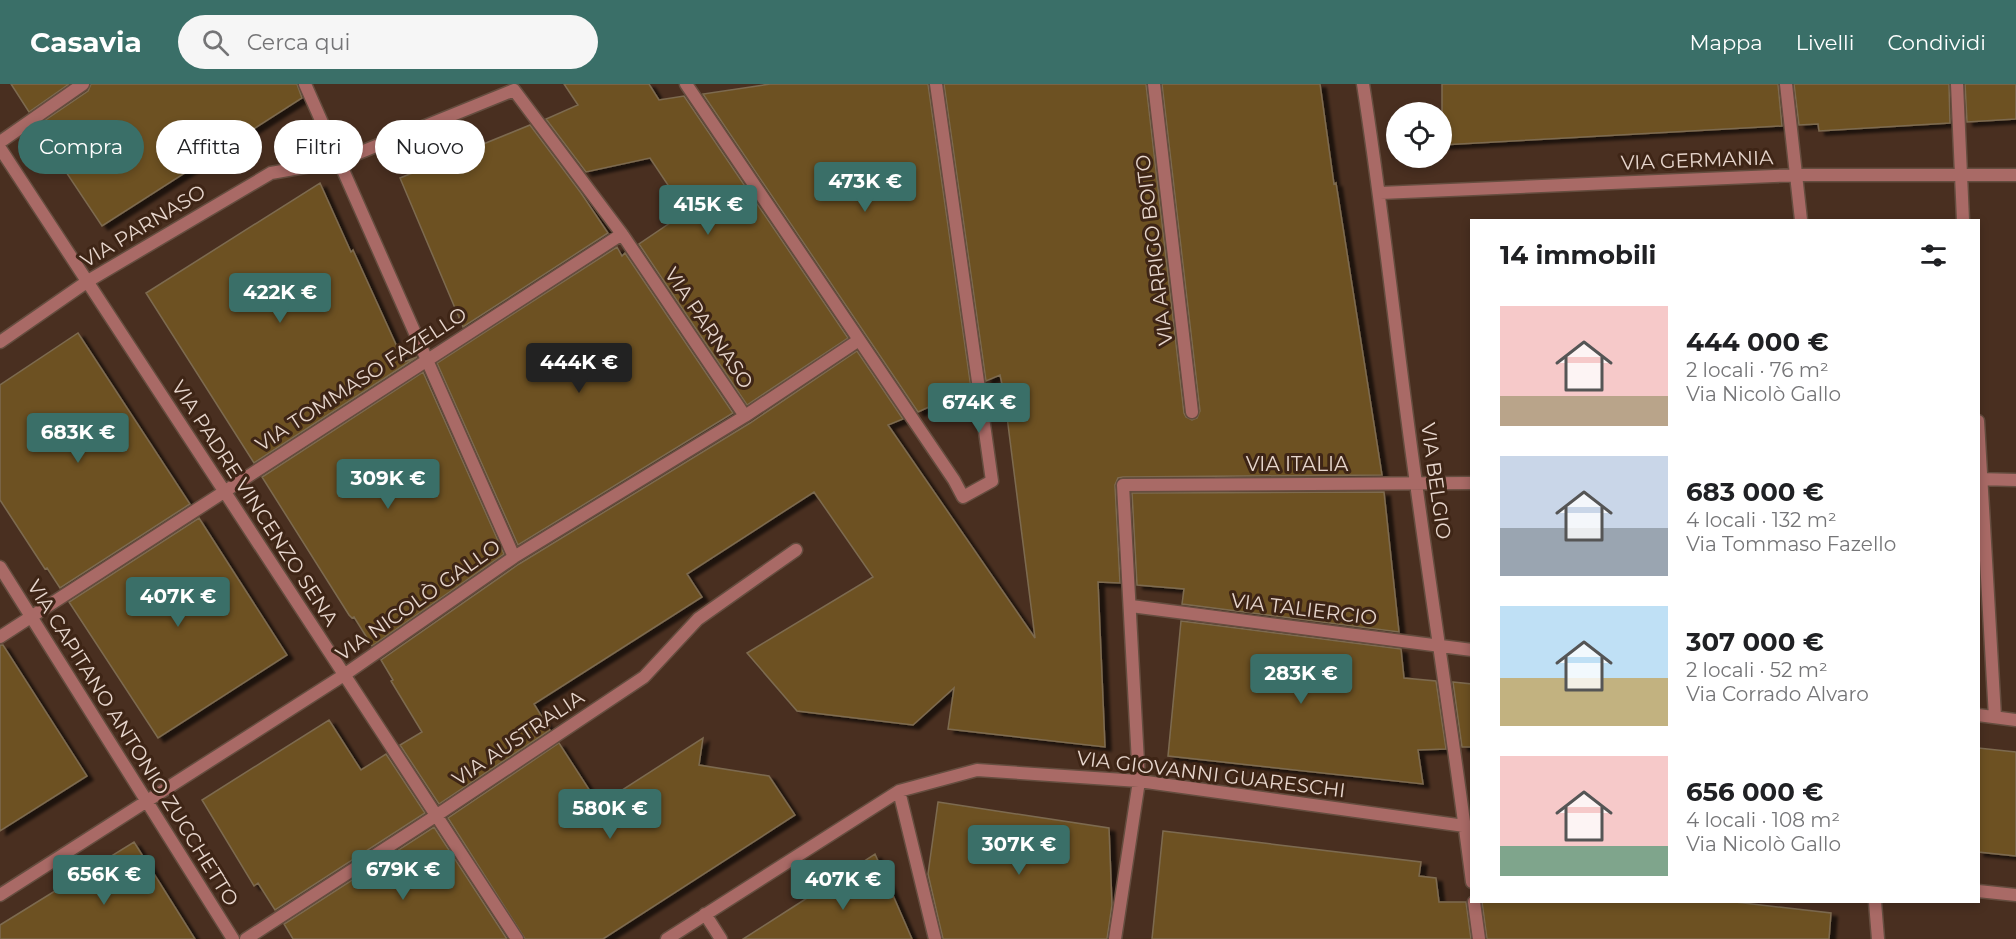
<!DOCTYPE html>
<html lang="it">
<meta charset="utf-8">
<style>
:root{--surface:#fff;--page:#f6f6f6;--text:#202124;--muted:#757577;--accent:#3a6f68}
body{margin:0;font-family:Montserrat,sans-serif;background:var(--page);color:var(--text);height:100vh;display:flex;flex-direction:column;font-size:22px;white-space:nowrap}
*{box-sizing:border-box;margin:0}
p{font-size:20px;color:var(--muted)}
.icon{flex:none;width:33px;height:33px;fill:none;stroke:currentColor;stroke-width:2;stroke-linecap:round;stroke-linejoin:round}
.map{position:relative;flex:1;overflow:hidden}
.drawer{position:absolute;left:1470px;top:135px;width:510px;height:684px;display:flex;flex-direction:column;background:var(--surface);border-radius:0px;box-shadow:0 3px 9px #0003}
.drawer>*{flex:none}
.hud{position:absolute;left:18px;top:36px;width:570px;height:54px;display:flex;gap:12px}
.tools{position:absolute;left:1386px;top:18px;display:grid;gap:12px}
.tools a{display:grid;place-items:center;width:66px;height:66px;border-radius:50%;background:var(--surface);box-shadow:0 3px 9px #0003;font-size:30px}
.price{position:absolute;translate:-50% -51px;padding:0 14px;border-radius:6px;background:var(--accent);color:#fff;font-size:20px;line-height:39px;filter:drop-shadow(0 2px 3px #0008)}
.price::after{content:'';position:absolute;left:50%;top:36px;width:18px;height:14px;margin-left:-9px;background:inherit;clip-path:polygon(0 0,100% 0,50% 100%)}
.price.active{background:#222;color:#fff}
ul{padding:0;list-style:none}
li{display:flex;align-items:center;gap:18px;height:150px;padding:0 30px}
li span{display:grid;place-items:center;flex:none;width:168px;height:120px;border-radius:0px;color:#555}
li>.icon{margin-inline-start:auto}
span .icon{width:72px;height:72px;fill:#fffc;stroke-width:1}
li b{font-size:26px}
h2{display:flex;justify-content:space-between;align-items:center;height:72px;padding:0 30px;font-size:26px}
.pill{padding:0 21px;border-radius:27px;background:var(--surface);box-shadow:0 3px 9px #0003;font-size:21px;line-height:54px}
.pill.active{background:var(--accent);color:#fff}
header{display:flex;align-items:center;gap:36px;box-sizing:border-box;height:84px;padding:0 30px;background:var(--accent);color:#fff}
header strong{font-size:28px}
nav{display:flex;gap:33px;margin-inline-start:auto;font-size:21px}
.search{width:420px;height:54px;background:var(--page);display:flex;align-items:center;gap:15px;box-sizing:border-box;padding:0 21px;border-radius:33px;color:var(--muted);font-size:22px}
.map>svg:first-child{display:block}
</style>
<header>
<strong>Casavia</strong>
<div class="search"><svg class="icon" aria-label="search" viewBox="0 0 24 24"><circle cx="10" cy="10" r="6"/><path d="M15 15l6 6"/></svg>Cerca qui</div>
<nav><a>Mappa</a><a>Livelli</a><a>Condividi</a></nav>
</header>
<div class="map">
<svg width="2016" height="855" viewBox="0 0 2016 855">
<defs>
<filter id="shadow"><feDropShadow dx="6" dy="4" stdDeviation="1.5" flood-color="#0009"/></filter>
</defs>
<rect width="100%" height="100%" fill="#492f20"/>
<path fill="#6d5123" stroke="#7d6b50" stroke-width="1.5" filter="url(#shadow)" d="M11,0H69L29,28Z
M91,0H297L302,14L102,142L54,70L57,69L38,41L88,7Z
M564,0H649L659,16L684,12L848,254L747,321L639,160L686,128L650,74L586,88L546,35L578,21Z
M770,0H928L971,304L918,328L703,10Z
M944,0H1146L1184,329L1186,333L1192,336L1197,334L1200,327L1162,0H1320L1334,100L1336,99L1382,391L1123,393L1118,394L1115,401L1120,499L1098,498L1105,663L948,645L954,604L913,641L797,627L747,569L873,493L814,408L687,490L702,513L534,620L550,646L439,720L400,661L422,648L391,597L393,596L381,576L519,480L750,339L857,267L903,335L888,341L1035,554L1004,309L1000,291L986,297Z
M1442,0H1778L1782,42L1442,61Z
M1794,0H1949L1950,39L1819,47L1818,40L1799,41Z
M1965,0H2016V35L1967,38Z
M530,41L581,109L608,149L463,243L400,94Z
M320,99L351,168L353,166L404,278L417,273L254,379L146,209Z
M617,163L622,172L625,169L733,329L518,461L437,279Z
M78,249L190,420L60,504L47,484L45,485L0,416V301Z
M423,288L504,470L372,562L354,533L352,534L349,531L262,393Z
M1384,408L1399,548L1182,520L1184,505L1137,501L1132,409Z
M199,434L287,571L158,654L69,518Z
M1181,537L1401,565L1404,594L1436,597L1446,665L1418,666L1423,700L1168,672Z
M0,561H3L87,692L0,747Z
M1453,598L1472,600V663H1462Z
M329,636L361,686L386,670L425,729L275,826L258,799L254,802L202,716Z
M703,654L699,681L769,692L795,731L603,855H525L448,734L559,659L599,721Z
M1978,664L2016,668V772L1978,768Z
M938,718L1109,744L1112,821L1107,855H943L928,790Z
M434,743L507,855H293L284,840Z
M1163,747L1421,778L1419,792L1436,794L1439,818H1466L1471,855H1152Z
M134,758L195,855H0V841Z
M875,770L912,855H743L804,816Z
M1482,818H1735L1831,829L1829,855H1487Z"/>
<g fill="none" stroke-linecap="round" stroke-linejoin="round">
<defs>
<path id="street" d="M305,0L514,473
M686,0L954,396L963,413L992,397L936,0
M1154,0L1192,328
M1363,0C1384,133 1397,266 1416,399C1434,532 1455,665 1472,798
M1786,0L1801,136
M1957,0L1963,136
M0,58L83,0
M0,64L517,855
M1380,109L1797,91H2016
M0,258L88,197L271,89L339,77L514,6L622,150L745,332
M1978,337L1995,633
M1978,395L2016,396
M0,483L233,855
M1131,522L1472,566
M0,553L622,150
M1978,631L2016,636
M899,707L935,855
M1978,807L2016,811
M0,811L344,591L514,473L745,332L859,256
M1474,818L1479,855
M1875,818L1878,855
M705,830L721,855
M246,855L437,731L644,593L698,535L796,466
M667,855L899,707L977,686L1139,697L1472,743
M1115,855L1139,697L1123,401L1472,399"/>
</defs>
<use href="#street" stroke="#654d3f" stroke-width="15"/>
<use href="#street" stroke="#a96a66" stroke-width="12"/>
</g>
<g text-anchor="middle" stroke-width="6" stroke-linejoin="round" paint-order="stroke">
<g font-size="20" fill="#e7d6cd" stroke="#3e2516">
<text transform="translate(1697 76) rotate(-2)" y="7">VIA GERMANIA</text>
<text transform="translate(143 142) rotate(-31)" y="7">VIA PARNASO</text>
<text transform="translate(1154 166) rotate(-97)" y="7">VIA ARRIGO BOITO</text>
<text transform="translate(709 244) rotate(56)" y="7">VIA PARNASO</text>
<text transform="translate(361 295) rotate(-33)" y="7">VIA TOMMASO FAZELLO</text>
<text x="1297" y="387">VIA ITALIA</text>
<text transform="translate(1436 397) rotate(82)" y="7">VIA BELGIO</text>
<text transform="translate(255 419) rotate(57)" y="7">VIA PADRE VINCENZO SENA</text>
<text transform="translate(418 516) rotate(-35)" y="7">VIA NICOLÒ GALLO</text>
<text transform="translate(1304 525) rotate(7)" y="7">VIA TALIERCIO</text>
<text transform="translate(518 654) rotate(-34)" y="7">VIA AUSTRALIA</text>
<text transform="translate(133 659) rotate(58)" y="7">VIA CAPITANO ANTONIO ZUCCHETTO</text>
<text transform="translate(1211 690) rotate(7)" y="7">VIA GIOVANNI GUARESCHI</text>
</g>
</g>
</svg>
<div class="tools">
<a><svg class="icon" aria-label="locate" viewBox="0 0 24 24"><circle cx="12" cy="12" r="6"/><path d="M12 2v4M12 18v4M2 12h4M18 12h4"/></svg></a>
</div>
<b class="price" style="left:865px;top:129px">473K €</b>
<b class="price" style="left:708px;top:152px">415K €</b>
<b class="price" style="left:280px;top:240px">422K €</b>
<b class="price active" style="left:579px;top:310px">444K €</b>
<b class="price" style="left:979px;top:350px">674K €</b>
<b class="price" style="left:78px;top:380px">683K €</b>
<b class="price" style="left:388px;top:426px">309K €</b>
<b class="price" style="left:178px;top:544px">407K €</b>
<b class="price" style="left:1301px;top:621px">283K €</b>
<b class="price" style="left:610px;top:756px">580K €</b>
<b class="price" style="left:1019px;top:792px">307K €</b>
<b class="price" style="left:403px;top:817px">679K €</b>
<b class="price" style="left:104px;top:822px">656K €</b>
<b class="price" style="left:843px;top:827px">407K €</b>
<div class="hud">
<a class="pill active">Compra</a>
<a class="pill">Affitta</a>
<a class="pill">Filtri</a>
<a class="pill">Nuovo</a>
</div>
<section class="drawer">
<h2>14 immobili<svg class="icon" aria-label="filters" viewBox="0 0 24 24"><path d="M4 7h16M4 17h16"/><circle cx="9" cy="7" r="2"/><circle cx="15" cy="17" r="2"/></svg></h2>
<ul>
<li><span style="background:linear-gradient(#f6c9c9 75%,#b9a48a 0)"><svg class="icon" aria-label="home" viewBox="0 0 24 24"><path d="M3 11l9-7 9 7M6 9v11h12V9"/></svg></span><div><b>444 000 €</b><p>2 locali · 76 m²</p><p>Via Nicolò Gallo</p></div></li>
<li><span style="background:linear-gradient(#c9d6e8 60%,#9aa5b1 0)"><svg class="icon" aria-label="home" viewBox="0 0 24 24"><path d="M3 11l9-7 9 7M6 9v11h12V9"/></svg></span><div><b>683 000 €</b><p>4 locali · 132 m²</p><p>Via Tommaso Fazello</p></div></li>
<li><span style="background:linear-gradient(#bfe0f5 60%,#c2b280 0)"><svg class="icon" aria-label="home" viewBox="0 0 24 24"><path d="M3 11l9-7 9 7M6 9v11h12V9"/></svg></span><div><b>307 000 €</b><p>2 locali · 52 m²</p><p>Via Corrado Alvaro</p></div></li>
<li><span style="background:linear-gradient(#f6c9c9 75%,#7fa58c 0)"><svg class="icon" aria-label="home" viewBox="0 0 24 24"><path d="M3 11l9-7 9 7M6 9v11h12V9"/></svg></span><div><b>656 000 €</b><p>4 locali · 108 m²</p><p>Via Nicolò Gallo</p></div></li>
</ul>
</section>
</div>
